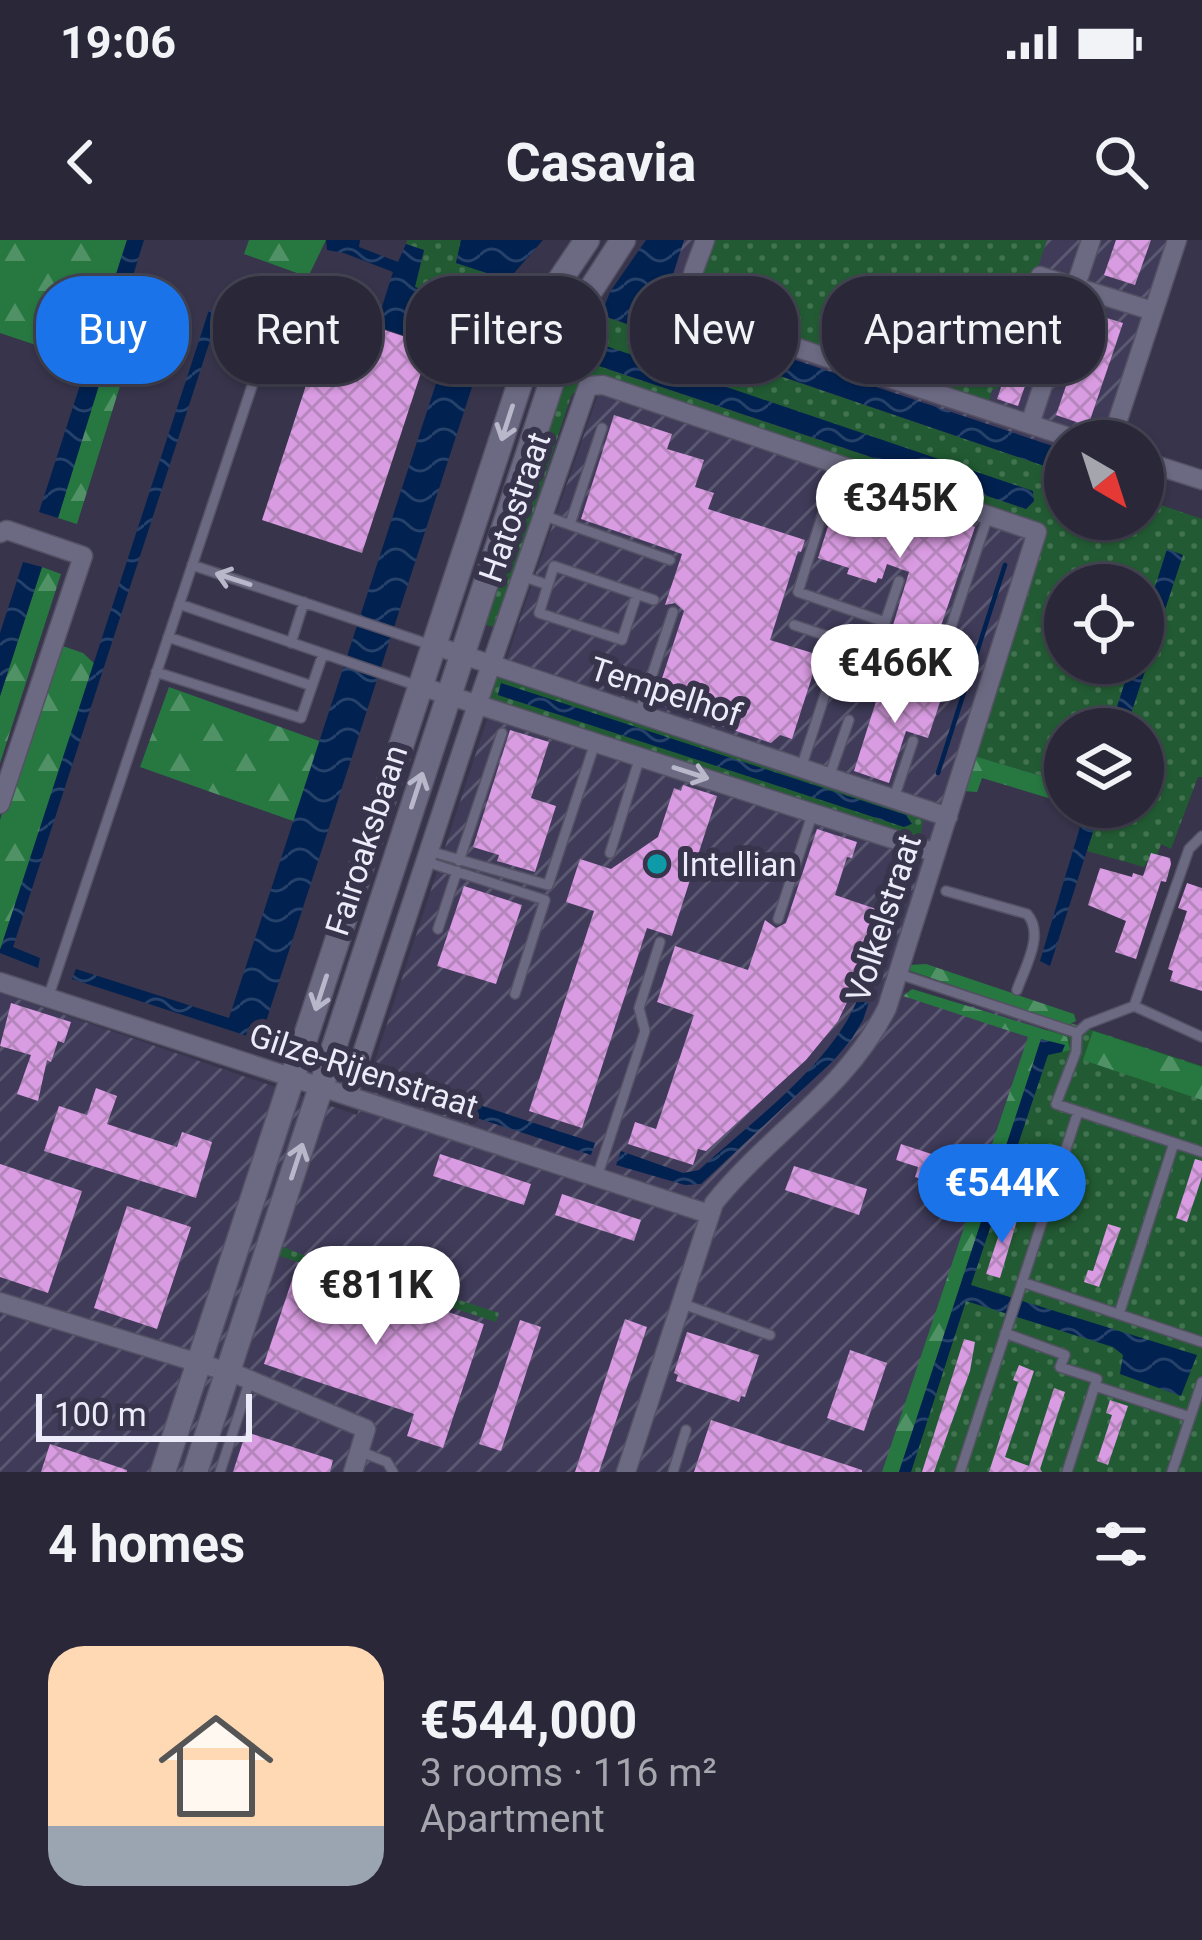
<!DOCTYPE html>
<meta charset="utf-8">
<style>
:root{--surface:#292738;--page:#312f40;--text:#f1f3f6;--muted:#a5a5ae;--line:#454453;--accent:#1a73e8}
body{margin:0;font-family:Roboto,sans-serif;background:var(--page);color:var(--text);height:100vh;display:flex;flex-direction:column;font-size:45px;white-space:nowrap}
*{box-sizing:border-box;margin:0}
p{font-size:39px;color:var(--muted)}
.icon{flex:none;width:66px;height:66px;fill:none;stroke:currentColor;stroke-width:2;stroke-linecap:round;stroke-linejoin:round}
.map{position:relative;height:1232px;overflow:hidden}
.details{display:flex;flex-direction:column;background:var(--surface);flex:1}
.details>*{flex:none}
.guide{position:absolute;left:36px;top:36px;width:1131px;height:108px;display:flex;gap:24px}
.needle{width:78px;rotate:141deg}
.tools{position:absolute;left:1044px;top:180px;display:grid;gap:24px}
.tools a{display:grid;place-items:center;width:120px;height:120px;border-radius:50%;background:var(--surface);box-shadow:0 3px 9px #0004,0 0 0 3px var(--line);font-size:60px}
.scale{position:absolute;left:36px;bottom:30px;width:216px;box-sizing:border-box;padding-left:12px;border:6px solid #ecebf9;border-top:0;font-size:33px;line-height:42px;white-space:nowrap;color:#ecebf9;-webkit-text-stroke:9px #37344b;paint-order:stroke}
.price{position:absolute;translate:-50% -102px;padding:0 27px;border-radius:42px;background:#fff;color:#222;font-size:39px;line-height:78px;filter:drop-shadow(0 3px 6px #0008)}
.price::after{content:'';position:absolute;left:50%;top:72px;width:36px;height:27px;margin-left:-18px;background:inherit;clip-path:polygon(0 0,100% 0,50% 100%)}
.price.current{background:var(--accent);color:#fff}
ul{padding:0;list-style:none}
li{display:flex;align-items:center;gap:36px;height:300px;padding:0 48px}
li span{display:grid;place-items:center;flex:none;width:336px;height:240px;border-radius:36px;color:#555}
li>.icon{margin-inline-start:auto}
span .icon{width:144px;height:144px;fill:#fffc;stroke-width:1}
li b{font-size:51px}
h2{display:flex;justify-content:space-between;align-items:center;height:144px;padding:0 48px;font-size:51px}
.tag{padding:0 42px;border-radius:48px;background:var(--surface);box-shadow:0 3px 9px #0004,0 0 0 3px var(--line);font-size:42px;line-height:108px}
.tag.current{background:var(--accent);color:#fff}
.status{display:flex;justify-content:space-between;align-items:center;height:84px;padding:0 60px;background:var(--surface);direction:ltr}
.status svg{height:33px;fill:currentColor}
header{display:flex;justify-content:space-between;align-items:center;height:156px;padding:0 48px;background:var(--surface);font-size:54px;font-weight:700}
.map>svg:first-child{display:block}
</style>
<div class="status"><b>19:06</b><svg viewBox="0 0 49 12"><path d="M0 12V9h3v3zM5 12V6h3v6zM10 12V3h3v9zM15 12V0h3v12zM26 1h20v11H26zM47 4h2v5h-2z"/></svg></div>
<header><svg class="icon" aria-label="back" viewBox="0 0 24 24"><path d="M15 5l-7 7 7 7"/></svg>Casavia<svg class="icon" aria-label="search" viewBox="0 0 24 24"><circle cx="10" cy="10" r="6"/><path d="M15 15l6 6"/></svg></header>
<div class="map">
<svg width="1202" height="1232" viewBox="0 0 1202 1232">
<defs>
<pattern id="industrial-furrows" width="10" height="10" patternUnits="userSpaceOnUse" patternTransform="scale(3)"><rect width="10" height="10" fill="#3f3b59"/><path d="M-1 1l2-2M0 10L10 0M9 11l2-2" fill="none" stroke="#5b5872"/></pattern>
<pattern id="grass-dots" width="8" height="8" patternUnits="userSpaceOnUse" patternTransform="scale(3)"><rect width="8" height="8" fill="#225b33"/><path d="M2 2h.1M6 6h.1" fill="none" stroke="#427351" stroke-width="1.8" stroke-linecap="round"/></pattern>
<pattern id="forest-firs" width="22" height="20" patternUnits="userSpaceOnUse" patternTransform="scale(3)"><rect width="22" height="20" fill="#267840"/><path d="M5 1l3.5 6h-7zM16 11l3.5 6h-7z" fill="#509266"/></pattern>
<pattern id="water-waves" width="16" height="10" patternUnits="userSpaceOnUse" patternTransform="scale(3)"><rect width="16" height="10" fill="#012150"/><path d="M0 5q4-4 8 0t8 0" fill="none" stroke="#26416a"/></pattern>
<pattern id="building-cross-hatch" width="8" height="8" patternUnits="userSpaceOnUse" patternTransform="scale(3)"><rect width="8" height="8" fill="#d99be1"/><path d="M0 0l8 8M0 8l8-8" fill="none" stroke="#b486bc"/></pattern>
</defs>
<rect width="100%" height="100%" fill="#37344b"/>
<path fill="url(#industrial-furrows)" d="M684,0H1167L1103,201H1065V211L660,75Z
M607,129L1052,277L896,750L1042,781L895,1232H0V753L357,875L526,361Z"/>
<path fill="url(#grass-dots)" fill-rule="evenodd" d="M407,0H461L456,23L508,40L496,73L414,47L424,11L406,4Z
M714,0H1047L997,150L992,149L989,162L708,70C690,50 706,23 714,0Z
M585,70L1065,233V279H1143V259L1202,279V537H1198L1171,609L1161,604L1155,622L1149,620L1144,627L1087,611L1101,567H1143V489H1126L1182,316L1167,310L1143,385V345H1065V423H1131L1110,489H1065V543L974,516L1047,289L604,138L585,141L571,156L496,388L479,382ZM593,103L1032,251L1034,261L1026,269L607,129Z
M497,435L924,576L921,593L912,599L494,463L489,455ZM501,444L906,575L911,584L498,454Z
M1052,777L1202,826V1232H904Z
M276,1004L341,1030L357,1027L499,1073L496,1082L435,1062L432,1067L274,1014Z"/>
<path fill="url(#forest-firs)" d="M0,0H127L93,108L66,115L0,93Z
M249,0H326L308,37L244,14Z
M102,134L120,146L77,284L58,278Z
M42,327L61,334L0,523V456Z
M57,404L83,413L96,425L0,710V580Z
M169,447L322,502L296,582L140,527Z
M974,516L1065,543V563L982,538L977,552L963,551Z
M926,724L1074,774L1076,781L1068,785L908,730L909,725Z
M912,749L1059,794L1067,797L1070,810L1062,812L1064,806L1041,800L899,1232H882L1028,797L903,756Z
M1093,791L1202,827V860L1083,820Z"/>
<path fill="url(#water-waves)" d="M127,0H144L58,278L39,272Z
M326,0H360L359,7L398,22L406,4L424,10L415,47L496,73L260,800L72,739L76,729L229,778L447,110L376,86L393,32L344,13L327,10Z
M461,0H543L508,40L456,23Z
M646,0H684L660,75L1065,210V233L601,75L610,52Z
M209,70L219,73L13,707L40,718L38,728L0,713V710Z
M594,102L1033,251L1034,261L1026,269L587,122Z
M1167,309L1183,315L1126,489H1110L1131,423H1143V385Z
M23,322L42,327L0,456V393Z
M501,443L906,575L912,584L904,587L498,455Z
M1086,567H1101L1050,726L1040,721Z
M900,639L907,647L863,780L851,800L833,821L701,944L685,945L616,925L621,911L683,933L699,930C746,887 812,838 845,784C870,743 880,688 895,642Z
M1041,799L1065,805L1062,812L1048,815L971,1045L1197,1115L1181,1156L1120,1134L1123,1115L1113,1107L966,1061L911,1232H899Z
M397,838L595,903L591,915L394,851L393,841Z"/>
<g fill="none" stroke-linecap="round" stroke-linejoin="round">
<path stroke="#012150" stroke-width="4.5" d="M938,533L1005,325"/>
</g>
<path fill="url(#building-cross-hatch)" d="M1116,0H1151L1135,45L1104,35Z
M1033,54L1055,61L1018,166L997,159Z
M330,72L430,105L362,313L262,280Z
M1091,73L1123,83L1088,186L1056,175Z
M614,175L672,194L667,209L704,220L695,247L714,253L708,269L805,300L801,312L798,311L770,400L819,415L792,499L780,495L771,503L654,463L684,371L675,363L665,365L682,314L581,279Z
M842,242L975,287L926,429L884,415L909,332L887,324L882,339L878,338L876,343L847,334L849,328L818,318Z
M884,436L942,456L928,498L906,491L889,543L854,531Z
M510,490L549,502L531,558L556,566L535,632L497,621L499,615L473,607Z
M683,545L717,556L672,696L647,688L582,888L529,871L594,671L566,662L580,619L611,629L658,597L674,548L681,551Z
M817,589L857,602L852,618L847,617L835,655L879,670L851,754L838,781L806,820L706,911L698,909L693,925L628,904L635,882L656,889L694,775L657,762L675,706L748,730L765,680L776,688L786,683Z
M1151,613L1170,618L1171,624L1166,642L1161,641L1136,719L1115,712L1126,681L1088,665L1100,628L1132,637L1133,633L1143,636Z
M1187,643L1202,648V751L1170,741L1173,731L1168,729L1187,671L1178,668Z
M464,646L522,665L496,744L437,726Z
M11,763L71,782L64,803L58,801L51,822L47,820L38,861L17,854L31,815L0,806Z
M96,848L117,856L107,884L177,907L182,892L212,902L196,958L44,911L59,866L87,875Z
M901,904L980,930L971,956L915,937L918,927L896,920Z
M440,914L531,944L524,965L433,936Z
M1195,919L1202,921V937L1187,982L1176,978Z
M0,924L82,951L48,1053L0,1037Z
M794,926L867,949L859,975L785,950Z
M562,954L641,980L634,1001L555,975Z
M127,966L191,987L157,1089L94,1068Z
M1006,973L1018,977L1000,1038L986,1034Z
M1108,984L1121,988L1099,1047L1084,1042L1088,1030L1093,1031Z
M298,1022L484,1084L443,1208L407,1196L414,1174L264,1124Z
M625,1079L647,1087L599,1232H575Z
M520,1080L541,1087L501,1211L479,1204Z
M687,1092L759,1115L745,1157L741,1156L739,1162L676,1141L678,1135L674,1133Z
M964,1099L975,1102L970,1131L934,1232H922Z
M850,1110L887,1123L864,1191L827,1178Z
M1019,1125L1034,1131L1005,1217L1029,1226L1054,1148L1065,1152L1040,1229L1042,1232H989L1018,1142L1013,1140Z
M1110,1160L1128,1166L1108,1225L1097,1221L1112,1175L1106,1173Z
M711,1180L862,1230V1232H694Z
M246,1192L333,1220L330,1232H233Z
M50,1204L127,1230V1232H41Z"/>
<g fill="none" stroke-linecap="round" stroke-linejoin="round">
<defs>
<path id="service" d="M838,225L798,352L885,382
M545,276L670,320
M570,284L602,188
M192,325L431,405
M522,336L548,345L554,326L654,360
M899,341L873,418C887,430 916,441 934,438L988,276
M548,345L539,373L622,400L637,354
M179,364L418,446
M794,385L875,412
M168,397L312,446
M291,403L304,362
M156,432L301,478L323,414
M639,474L673,372
M801,528L835,424
M829,537L849,480
M894,558L913,501
M429,611L548,645L595,503
M610,613L640,517
M459,621L502,493
M427,622L545,660L515,754
M946,651L1027,674C1045,694 1025,727 1017,750
M778,679L813,572
M438,689L457,631
M899,734L1077,793L1087,784L1134,766L1189,609L1202,596
M48,758L274,80
M1134,766L1202,797
M1077,793L1076,812L1056,864L1202,912
M597,937L645,791L639,768L660,702
M1022,1042L1202,1102
M680,1063L770,1095
M1119,1074L1174,903
M1005,1093L1065,1115L1060,1127L1097,1139L1067,1232
M1095,1146L1190,1177
M359,1211L387,1222L393,1232
M220,1232L250,1140
M673,1232L686,1190
M960,1232L1078,872
M1172,1232L1202,1142"/>
<path id="minor" d="M705,0C697,26 676,58 703,77L1081,201
M1040,36L1153,71
M1030,184L1091,0
M1111,201L1177,0
M1143,221L1202,240
M0,293L7,290L83,316L0,564
M433,405L948,577
M420,446L936,613
M0,742L709,974
M348,856L477,465L588,146L603,145L1037,292L887,768C847,849 769,894 714,963L626,1232
M0,1062L238,1135L366,1189L353,1232"/>
<path id="secondary" d="M163,1232L537,91L560,40L587,0
M195,1232L567,95L590,51L623,0"/>
</defs>
<use href="#service" stroke="#545164" stroke-width="12"/>
<use href="#minor" stroke="#545164" stroke-width="21"/>
<use href="#secondary" stroke="#545164" stroke-width="27"/>
<use href="#service" stroke="#6c6983" stroke-width="9"/>
<use href="#minor" stroke="#6c6983" stroke-width="18"/>
<use href="#secondary" stroke="#6c6983" stroke-width="24"/>
</g>
<defs><path id="oneway-shaft" d="M-6 0H5M1.5-3L5.5 0L1.5 3" fill="none" stroke-width="1.6" stroke-linecap="round" stroke-linejoin="round" transform="scale(3)"/></defs>
<g stroke="#b9b7ca">
<use href="#oneway-shaft" transform="translate(507 183) rotate(108)"/>
<use href="#oneway-shaft" transform="translate(233 339) rotate(-162)"/>
<use href="#oneway-shaft" transform="translate(691 533) rotate(18)"/>
<use href="#oneway-shaft" transform="translate(417 550) rotate(-72)"/>
<use href="#oneway-shaft" transform="translate(321 753) rotate(108)"/>
<use href="#oneway-shaft" transform="translate(297 921) rotate(-72)"/>
</g>
<circle fill="#0f9aa8" stroke="#37344b" stroke-width="4.5" cx="657" cy="624" r="12"/>
<g text-anchor="middle" stroke-width="12" stroke-linejoin="round" paint-order="stroke">
<g font-size="33" fill="#ecebf9" stroke="#37344b">
<text transform="translate(514 267) rotate(-71)" y="12">Hatostraat</text>
<text transform="translate(666 451) rotate(18)" y="12">Tempelhof</text>
<text transform="translate(366 600) rotate(-72)" y="12">Fairoaksbaan</text>
<text transform="translate(883 678) rotate(-72)" y="12">Volkelstraat</text>
<text transform="translate(364 830) rotate(18)" y="12">Gilze-Rijenstraat</text>
</g>
<g font-size="33" fill="#ecebf9" stroke="#37344b" text-anchor="start">
<text x="681" y="636">Intellian</text>
</g>
</g>
</svg>
<div class="tools">
<a><svg class="needle" viewBox="-14 -14 28 28"><path d="M0-13l5 13h-10z" fill="#e53935"/><path d="M0 13l5-13h-10z" fill="#a5a5ae"/></svg></a>
<a><svg class="icon" aria-label="locate" viewBox="0 0 24 24"><circle cx="12" cy="12" r="6"/><path d="M12 2v4M12 18v4M2 12h4M18 12h4"/></svg></a>
<a><svg class="icon" aria-label="layers" viewBox="0 0 24 24"><path d="M12 4l9 5-9 5-9-5zM3 14l9 5 9-5"/></svg></a>
</div>
<div class="scale">100 m</div>
<b class="price" style="left:900px;top:321px">€345K</b>
<b class="price" style="left:895px;top:486px">€466K</b>
<b class="price current" style="left:1002px;top:1006px">€544K</b>
<b class="price" style="left:376px;top:1108px">€811K</b>
<div class="guide">
<a class="tag current">Buy</a>
<a class="tag">Rent</a>
<a class="tag">Filters</a>
<a class="tag">New</a>
<a class="tag">Apartment</a>
</div>
</div>
<section class="details">
<h2>4 homes<svg class="icon" aria-label="filters" viewBox="0 0 24 24"><path d="M4 7h16M4 17h16"/><circle cx="9" cy="7" r="2"/><circle cx="15" cy="17" r="2"/></svg></h2>
<ul>
<li><span style="background:linear-gradient(#ffd9b3 75%,#9aa5b1 0)"><svg class="icon" aria-label="home" viewBox="0 0 24 24"><path d="M3 11l9-7 9 7M6 9v11h12V9"/></svg></span><div><b>€544,000</b><p>3 rooms · 116 m²</p><p>Apartment</p></div></li>
</ul>
</section>
